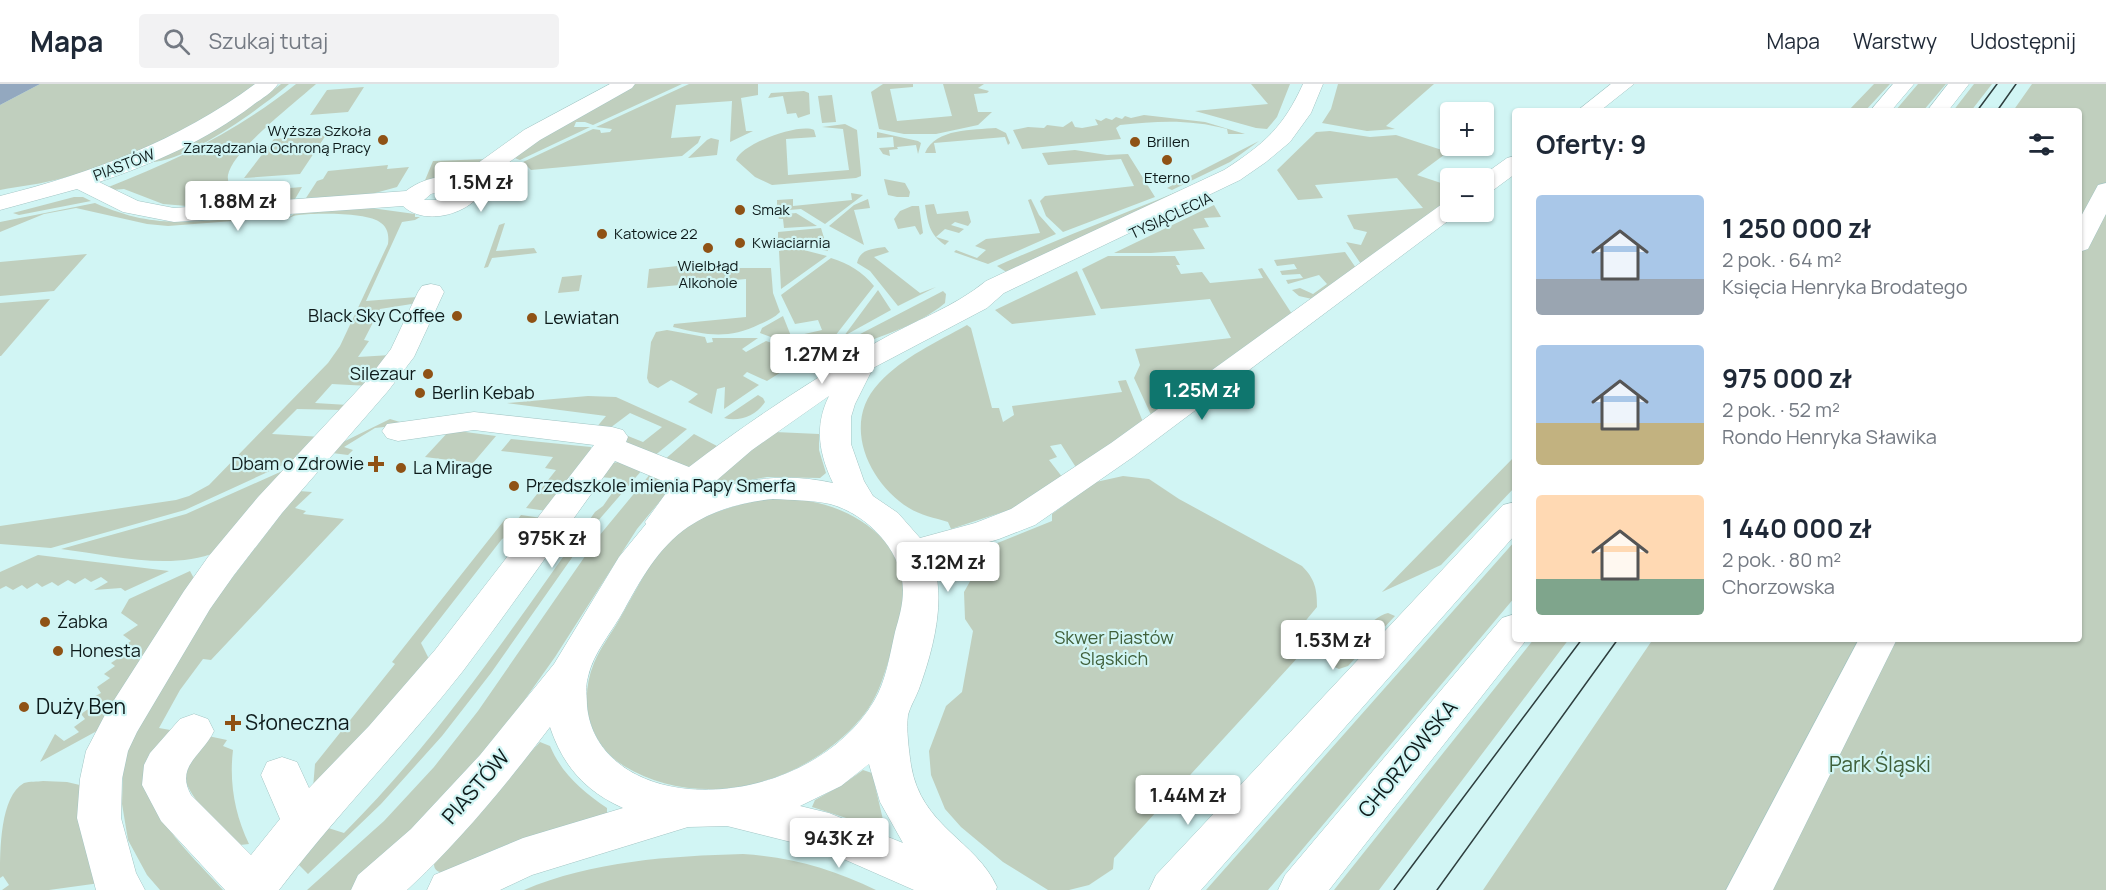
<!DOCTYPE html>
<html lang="pl">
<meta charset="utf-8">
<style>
:root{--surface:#fff;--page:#f2f2f3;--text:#1f2937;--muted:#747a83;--line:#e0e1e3;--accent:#0f766e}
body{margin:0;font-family:Manrope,sans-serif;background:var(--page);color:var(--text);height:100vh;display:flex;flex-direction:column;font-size:22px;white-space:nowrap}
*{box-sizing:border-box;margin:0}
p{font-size:20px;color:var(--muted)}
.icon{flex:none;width:33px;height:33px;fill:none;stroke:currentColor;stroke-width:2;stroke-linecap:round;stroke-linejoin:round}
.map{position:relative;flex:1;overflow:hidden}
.details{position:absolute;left:1512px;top:24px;width:570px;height:534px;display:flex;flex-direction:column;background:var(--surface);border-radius:6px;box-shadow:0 2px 4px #0004}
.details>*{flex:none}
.fabs{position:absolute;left:1440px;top:18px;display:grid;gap:12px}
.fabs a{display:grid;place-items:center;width:54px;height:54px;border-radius:6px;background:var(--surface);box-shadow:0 2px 4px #0004;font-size:30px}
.price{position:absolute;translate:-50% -51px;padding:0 14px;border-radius:6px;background:#fff;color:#222;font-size:20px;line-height:39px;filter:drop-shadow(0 2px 3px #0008)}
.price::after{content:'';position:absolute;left:50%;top:36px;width:18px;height:14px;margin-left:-9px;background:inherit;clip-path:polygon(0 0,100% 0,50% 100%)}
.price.on{background:var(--accent);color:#fff}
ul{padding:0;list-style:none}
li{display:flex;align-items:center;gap:18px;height:150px;padding:0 24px}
li span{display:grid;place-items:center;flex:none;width:168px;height:120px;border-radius:6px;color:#555}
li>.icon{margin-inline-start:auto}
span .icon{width:72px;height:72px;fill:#fffc;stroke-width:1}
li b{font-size:26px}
h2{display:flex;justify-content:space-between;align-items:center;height:72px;padding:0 24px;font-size:26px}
header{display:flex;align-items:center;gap:36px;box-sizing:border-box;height:84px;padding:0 30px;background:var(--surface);border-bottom:2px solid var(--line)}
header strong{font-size:28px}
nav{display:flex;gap:33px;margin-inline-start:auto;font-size:21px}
.search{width:420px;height:54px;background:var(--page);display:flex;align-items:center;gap:15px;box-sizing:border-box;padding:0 21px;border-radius:6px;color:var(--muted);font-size:22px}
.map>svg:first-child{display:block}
</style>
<header>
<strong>Mapa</strong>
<div class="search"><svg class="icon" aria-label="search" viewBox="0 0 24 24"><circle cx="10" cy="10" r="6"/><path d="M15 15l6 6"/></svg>Szukaj tutaj</div>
<nav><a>Mapa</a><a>Warstwy</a><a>Udostępnij</a></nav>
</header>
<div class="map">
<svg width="2106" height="806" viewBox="0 0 2106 806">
<rect width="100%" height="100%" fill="#d1f5f4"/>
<path fill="#c0cfbe" d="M40,0H255C204,42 126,78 63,94C42,100 21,102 0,106V21Z
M281,0H289C261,24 187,78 151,78C198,57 240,32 281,0Z
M296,0H316C296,18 232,67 228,91C227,97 230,104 231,109L302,103L295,115L187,122L163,120L124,105L112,106L106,104C177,76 236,48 296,0Z
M635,0H682L593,41L585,38H576L574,43H590L520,76L509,72Z
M689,0H758V11L741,14L746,47H753L730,58L732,17L676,21L671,54L701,52L698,59L682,72L531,86L523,78L593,45L600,46L601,49L610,48L612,45L596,43Z
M883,0H913V3L890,5L897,37L952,32L943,0H984L978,4L989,7L987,9L974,10L978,28H992L978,41L936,50H904L879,45L871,8Z
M1251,0H1290L1277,33L1267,45L1256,44L1195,27L1268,20Z
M1338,0H1434L1386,42L1395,45L1367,47L1322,39L1331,25Z
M1874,0H1890L1865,27H1848Z
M1918,0H1946L1923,27H1895Z
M1974,0H1992L1971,27H1953Z
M2032,0H2106V806H1483L1653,555H2079V27H2013Z
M364,3L348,28L310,31L327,6Z
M804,7L809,9L810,30L798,34L796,29L787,30L783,12L768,14L771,9Z
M832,11L836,38L822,39L818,12Z
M1144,31L1205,38L1245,50H1228L1227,45C1190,35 1157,37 1120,41L1116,44L1121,55L1022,65L1013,46L1028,43L1044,44L1047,41L1063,43L1072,37L1075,43L1082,44L1098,41L1095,35L1101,37L1106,34L1112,36L1116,33L1122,35L1125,32L1131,34Z
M845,40L857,46L861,88V92L856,94L772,101L755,93L736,76C741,60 799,39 814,46L816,53L786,55L788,91L849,86L843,45L822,43Z
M996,44L1006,49L1010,59L1008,61L1005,53L934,59L936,69H925C936,44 973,46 996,44Z
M1330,47L1370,53L1396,51L1448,68L1417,91L1450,102V116L1361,180L1346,158L1361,161L1367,148L1354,145L1347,131L1423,124L1397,94L1315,101L1323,114L1298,116L1277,86L1316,48Z
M877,48L918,57L921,59L918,70L916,61L897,63L898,65L889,66L890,72L883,70L879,64L894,63L893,53L877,54Z
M326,51L300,90L244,94L274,55Z
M711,54L719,56L717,71L688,74L707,56Z
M1259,57L1230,78L1172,106L1167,104Z
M1075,66L1107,71L1128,70L1155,113L1063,148L1046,132L1040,117L1045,112L1134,102L1121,75L1048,81L1042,69Z
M487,75L464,94L423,101L433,77Z
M388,81L387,85L409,83L397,103L368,111L306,114L317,97L323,95L328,87Z
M1235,83L1011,191L997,182C1076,147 1156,118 1235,83Z
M884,95L905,99L910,108L909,113H897L888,111Z
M851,109L863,111L825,140L801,125L777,127V116L793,115V122L852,116Z
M74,113H83L91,117L19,131L13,129Z
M868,115L870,124L854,126L864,161L829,142L854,121Z
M1031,115L1039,131L1056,150L988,180L954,168L956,166L977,174L986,166L975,162L986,155L1040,149L1028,116Z
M95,119C147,142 177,139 232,135L233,137L168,142L147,140L76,124L44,130L0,148V138Z
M934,120L937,130L968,127L971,138L968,142L955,138L951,141L964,145L959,149L945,145L936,153L949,157L945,161C929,150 928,139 925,121Z
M1214,121L1221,133L1204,134L1209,143L1193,145L1205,165L1151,169H1114Z
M912,122H919L923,149L920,151L915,142L898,145L894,135L900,127Z
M371,124L415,130V133H420L415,136L402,138L366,217L417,213L418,219L380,225L364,256L369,257L358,273L391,271L369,302L332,300L315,319L348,321L341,326L297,325L272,350L322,353L307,370L185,426L51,464L0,460V442L176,416L189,412L209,401L328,279L340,262L388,160C389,152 388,144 381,139C369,128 316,129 299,131C294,131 289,134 287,135L295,129Z
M796,129L817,142L784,144L783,135H779L778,131Z
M505,139L496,167L534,164L537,169L492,174L488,183L484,184L499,141Z
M821,144L828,167L798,161H778V148Z
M885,163L889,168L874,173L920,209L936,203L898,222L870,187L857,179C860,165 872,165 885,163Z
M796,164L827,172L781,205L779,167Z
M1345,168L1356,184L1312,215L1299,212L1292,206L1300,204L1313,210L1327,200L1319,191L1288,200L1286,196L1303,194L1300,190L1282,191L1280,187L1297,185L1294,180L1277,182L1274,176Z
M87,170L54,207L0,212V178Z
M1108,172H1175L1180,181H1176L1181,190L1202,188L1210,199L1263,194L1258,185L1262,184L1292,230L1152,333L1134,294L1140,281L1135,265L1231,254L1210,215L1101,225L1082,185Z
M831,174C849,180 862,187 874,202L828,261L816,267L805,264L800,251L822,246L818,236L795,240L781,211Z
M697,180L705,184H771L773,209L780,228C774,234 767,237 760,240C727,256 707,251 673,243L674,240L746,233V195L647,204L649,185Z
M1077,187L1096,231L1012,240L995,226Z
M582,191L579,207L558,209L562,193Z
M878,206L891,226L844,252Z
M943,207L946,210L945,219C918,242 877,253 845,266L837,262Z
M50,215L1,272H0V219Z
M783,232L795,262L760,249L762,244Z
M967,241L971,244L992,324H999L1003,338L1014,331L1012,322L1122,308L1118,297L1126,296L1143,338L1077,385L1061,360L1050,362L1057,373L1049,376L1063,394L1015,424L951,445L948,438C935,434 920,431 909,424C868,398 841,339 879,299C903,273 937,258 967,241Z
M667,246L705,253L707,259L713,258L712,254H758L742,265L746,268L766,257L808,271L767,297L747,288L743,292L759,301L724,325L725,303L717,305L712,330L688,318L698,310L671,296L658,304L649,299L647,294L651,258L656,248Z
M758,311L763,314L765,318C756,332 739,338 724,334Z
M588,312L616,313L687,345L653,373L626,360L625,354L628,352L643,358L662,343L630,329L610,344L595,345L606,332L507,319Z
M390,335L400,338L438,335L421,339L375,344L344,363L353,366L348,371L332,369L341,359Z
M450,346L496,352L473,379L425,373Z
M775,348L819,350V366L826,389L820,394L767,393L723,401L714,399L715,393Z
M694,350L717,362L688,387L663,377Z
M511,355L591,363L590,370L547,427L526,424L556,386L545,384L553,373L501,367Z
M1515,372V403L1441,481L1382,508Z
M623,377L643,385L597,438L491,589L442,652L381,720L308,790L294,776L322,742L344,749C442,651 515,540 595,428L603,422L622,395L600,393L613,379Z
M298,380L217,468C170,487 111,471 61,465L186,430Z
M651,389L675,399L637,445L555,573L501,649L354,806H307L384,737L434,683L478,627L599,452Z
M1123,392L1149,395L1179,415L1302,482C1315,495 1317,505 1317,523L1288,558L1301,570L1114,774L1113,785L1089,801L1069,806H1048L1003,778L961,743L945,725L931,691L929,667L946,622L962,608L973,547L965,535L964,508L990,462L1052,437V430L1096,398Z
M299,407L312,408L295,424L306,427L303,430L344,435L211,576L203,575L180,606L159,644L176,647L145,704C162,745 194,774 223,806H160L147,791L128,756L122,720L123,686L130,655L212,520Z
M767,415C781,415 795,415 808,417C854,424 906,458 904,510C904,526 898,543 894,558C886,584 880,612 862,633C807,700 701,729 624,682C589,660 578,617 594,579C600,564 611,550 619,536C631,515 643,493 655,472C684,436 723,423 767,415Z
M521,431L542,434L540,437L502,455L421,559L431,579L313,704L315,680L395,580L392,578L506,434L517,436Z
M1515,457V513L1268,806H1206Z
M38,471L169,487L125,507L121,504L94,506L108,498L101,493L91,498L85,494L75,500L68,496L58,502L52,498L42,503L37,499L27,505L22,501L13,506L6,502L0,505V488Z
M190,487L197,500L106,642L40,678L55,650L64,657L79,648L74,643L85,635L81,630L94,621L88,616L101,609L97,603L110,594L104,590L115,582L111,579L123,571L117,566L131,557L123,551L138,541L121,529L129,515Z
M1388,529L1395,532L1348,582L1339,585L1332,582L1331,580C1345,566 1370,533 1388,529Z
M1534,555H1569L1379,806H1334Z
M208,652L227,656L223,662L233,666C229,699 235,731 249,760L240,761C217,738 186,716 182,682Z
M540,658L550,662C562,690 582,707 607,724V729C567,741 525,752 487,769C477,774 451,789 440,788C432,786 434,778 435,772Z
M863,686L872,689L884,740L880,743H874L812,723L815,716L842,701Z
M43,697L67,698L84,702L100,799L49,806H2L9,801L3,792L0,794C0,766 0,712 24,699C30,697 37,698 43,697Z
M743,770C791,773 833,785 876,806H524C592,777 670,772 743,770Z"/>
<path fill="#93a8bf" d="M0,0H40L0,21Z"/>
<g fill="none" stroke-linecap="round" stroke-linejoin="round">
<defs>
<path id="street" d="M255,0H278C272,9 261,15 253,21C207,56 153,80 99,98L138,117L174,124L406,107C424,92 468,82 484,105C471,130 425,143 403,122L174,138L123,128L77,105L0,126V112C92,89 178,57 255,0ZM451,105L460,106L444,116H424L431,110Z
M610,0H635L632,4L540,56L494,89L486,91L478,89L475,84L478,79L524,46Z
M1303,0H1323L1311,29L1290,58L1266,78L1240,96L1004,209L987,224L873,284L855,320L851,333V360L864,397L873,412L898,429L920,454L975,439L1011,425L1111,359L1442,120L1450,118V128H1460L1133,373L1035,441L999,455L932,475C947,515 933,566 919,605C916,613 910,623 908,631C906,645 909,667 911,681C921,743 976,756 997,803L996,806H914L823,766L727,742L688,743L532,791L500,806H427L434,791L523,754L623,724C585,707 563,682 550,643C506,701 460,757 407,806H351L358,791L411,745L480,671L554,580L619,473L646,440L645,438L672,401L615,377C564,447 515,518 463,587C404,662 337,730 279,806H225L161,737L142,701L144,681L150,669L180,635L194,630L208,635L214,647C202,672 175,682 191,711L251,771L280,735L261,691L267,678L282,673L297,678L309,704L369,642L435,566L594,361L474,346L398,357L387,354L382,347L387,340L474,328L612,343L623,346L628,353L626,358L689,383C749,337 812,296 877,258C913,237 953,224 986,197L1224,86C1264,60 1283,44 1303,0ZM829,312C814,342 819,370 833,399C788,389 745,394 702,409L752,366ZM773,415C792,416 812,416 830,420C867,430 903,467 903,506C903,521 899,534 895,548C890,570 886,597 874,617C838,678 758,711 689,705C640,701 592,674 587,622C587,613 585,602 588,593C593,569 612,548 624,526C641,495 658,464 688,443C713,426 742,418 773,415ZM869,680L880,718L903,759L829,729L800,722L841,702Z
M1611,0H1634L1600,27H1577Z
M1515,72V90L1492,107L1484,109V94H1479L1507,74Z
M2106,99V130L2088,165L2079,168V136L2098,101Z
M431,200L440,202L444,208L414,273L388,307L282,429L234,491L210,525L137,648L128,667L122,695L121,734L136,789L145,806H96L77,734L80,695L86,667L107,627L184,507L208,473L258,413L368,295L391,265L418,208L422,202Z
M1859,555H1897L1773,806H1726Z"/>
<path id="secondary" d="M1893,0H1914L1891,27H1870Z
M1948,0H1969L1948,27H1927Z
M1515,418V451L1201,806H1149L1156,791L1503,421Z
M1515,530V555H1527L1329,806H1278L1285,791L1502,534Z"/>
</defs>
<use href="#street" stroke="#a3c5c4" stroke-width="1"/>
<use href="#secondary" stroke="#a3c5c4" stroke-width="1"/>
<use href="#street" fill="#fff" fill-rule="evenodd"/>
<use href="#secondary" fill="#fff" fill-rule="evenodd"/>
<path stroke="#2e3e3e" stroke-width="1.5" d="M1977,27L1997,0
M1997,27L2016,0
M1394,806L1582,555
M1437,806L1618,555"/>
</g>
<g fill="#8f5215" stroke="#d1f5f4" stroke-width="2">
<circle cx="383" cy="56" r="6"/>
<circle cx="1135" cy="58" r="6"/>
<circle cx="1167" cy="76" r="6"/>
<circle cx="740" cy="126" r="6"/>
<circle cx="602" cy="150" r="6"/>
<circle cx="740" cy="159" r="6"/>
<circle cx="708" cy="164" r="6"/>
<circle cx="457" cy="232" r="6"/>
<circle cx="532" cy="234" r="6"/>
<circle cx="428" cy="290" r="6"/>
<circle cx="420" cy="309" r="6"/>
<path d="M373 371h6v6h6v6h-6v6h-6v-6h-6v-6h6z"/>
<circle cx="401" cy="384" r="6"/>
<circle cx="514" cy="402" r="6"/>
<circle cx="45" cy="538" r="6"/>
<circle cx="58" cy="567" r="6"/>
<circle cx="24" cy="623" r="6"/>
<path d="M230 630h6v6h6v6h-6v6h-6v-6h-6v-6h6z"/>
</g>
<g text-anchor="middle" stroke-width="4.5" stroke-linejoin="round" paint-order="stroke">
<g font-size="15" fill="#0e1b1b" stroke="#d1f5f4" text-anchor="start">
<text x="371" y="52" text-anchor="end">Wyższa Szkoła<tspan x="371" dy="17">Zarządzania Ochroną Pracy</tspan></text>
<text x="1147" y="63">Brillen</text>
<text x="1167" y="99" text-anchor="middle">Eterno</text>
<text x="752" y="131">Smak</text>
<text x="614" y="155">Katowice 22</text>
<text x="752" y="164">Kwiaciarnia</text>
<text x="708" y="187" text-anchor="middle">Wielbłąd<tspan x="708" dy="17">Alkohole</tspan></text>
</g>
<g font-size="15" fill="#0e1b1b" stroke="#d1f5f4">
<text transform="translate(124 81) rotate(-21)" y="5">PIASTÓW</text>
<text transform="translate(1171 132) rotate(-25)" y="5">TYSIĄCLECIA</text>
</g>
<g font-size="18" fill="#0e1b1b" stroke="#d1f5f4" text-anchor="start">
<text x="445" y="238" text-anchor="end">Black Sky Coffee</text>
<text x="544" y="240">Lewiatan</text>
<text x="416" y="296" text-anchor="end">Silezaur</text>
<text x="432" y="315">Berlin Kebab</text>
<text x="364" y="386" text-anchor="end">Dbam o Zdrowie</text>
<text x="413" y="390">La Mirage</text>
<text x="526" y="408">Przedszkole imienia Papy Smerfa</text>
<text x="57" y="544">Żabka</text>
<text x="70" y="573">Honesta</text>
</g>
<g font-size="18" fill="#40603b" stroke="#d1f5f4">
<text x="1114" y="560">Skwer Piastów<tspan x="1114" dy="21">Śląskich</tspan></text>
</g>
<g font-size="21" fill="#0e1b1b" stroke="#d1f5f4" text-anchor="start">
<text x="36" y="630">Duży Ben</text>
<text x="245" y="646">Słoneczna</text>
</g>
<g font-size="21" fill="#0e1b1b" stroke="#d1f5f4">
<text transform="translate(1408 675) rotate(-51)" y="7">CHORZOWSKA</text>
<text transform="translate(476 703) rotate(-49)" y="7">PIASTÓW</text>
</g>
<g font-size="21" fill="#40603b" stroke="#d1f5f4">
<text x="1880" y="688">Park Śląski</text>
</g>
</g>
</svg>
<div class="fabs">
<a>+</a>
<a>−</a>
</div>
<b class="price" style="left:481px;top:129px">1.5M zł</b>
<b class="price" style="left:238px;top:148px">1.88M zł</b>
<b class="price" style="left:822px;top:301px">1.27M zł</b>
<b class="price on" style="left:1202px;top:337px">1.25M zł</b>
<b class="price" style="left:552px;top:485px">975K zł</b>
<b class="price" style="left:948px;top:509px">3.12M zł</b>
<b class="price" style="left:1333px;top:587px">1.53M zł</b>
<b class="price" style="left:1188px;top:742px">1.44M zł</b>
<b class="price" style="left:839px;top:785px">943K zł</b>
<section class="details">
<h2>Oferty: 9<svg class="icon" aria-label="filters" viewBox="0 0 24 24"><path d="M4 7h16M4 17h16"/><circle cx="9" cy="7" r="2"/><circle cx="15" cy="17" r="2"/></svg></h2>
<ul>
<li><span style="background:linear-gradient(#a9c7e8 70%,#9aa5b1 0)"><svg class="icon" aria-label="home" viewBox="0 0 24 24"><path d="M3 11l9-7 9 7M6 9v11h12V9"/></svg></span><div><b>1 250 000 zł</b><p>2 pok. · 64 m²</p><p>Księcia Henryka Brodatego</p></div></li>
<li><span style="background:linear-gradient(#a9c7e8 65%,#c2b280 0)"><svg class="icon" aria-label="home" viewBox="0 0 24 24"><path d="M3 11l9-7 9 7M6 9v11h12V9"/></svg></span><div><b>975 000 zł</b><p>2 pok. · 52 m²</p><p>Rondo Henryka Sławika</p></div></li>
<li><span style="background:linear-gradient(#ffd9b3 70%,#7fa58c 0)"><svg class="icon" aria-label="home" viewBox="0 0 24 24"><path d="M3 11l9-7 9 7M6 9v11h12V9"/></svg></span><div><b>1 440 000 zł</b><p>2 pok. · 80 m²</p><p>Chorzowska</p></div></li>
</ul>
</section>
</div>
